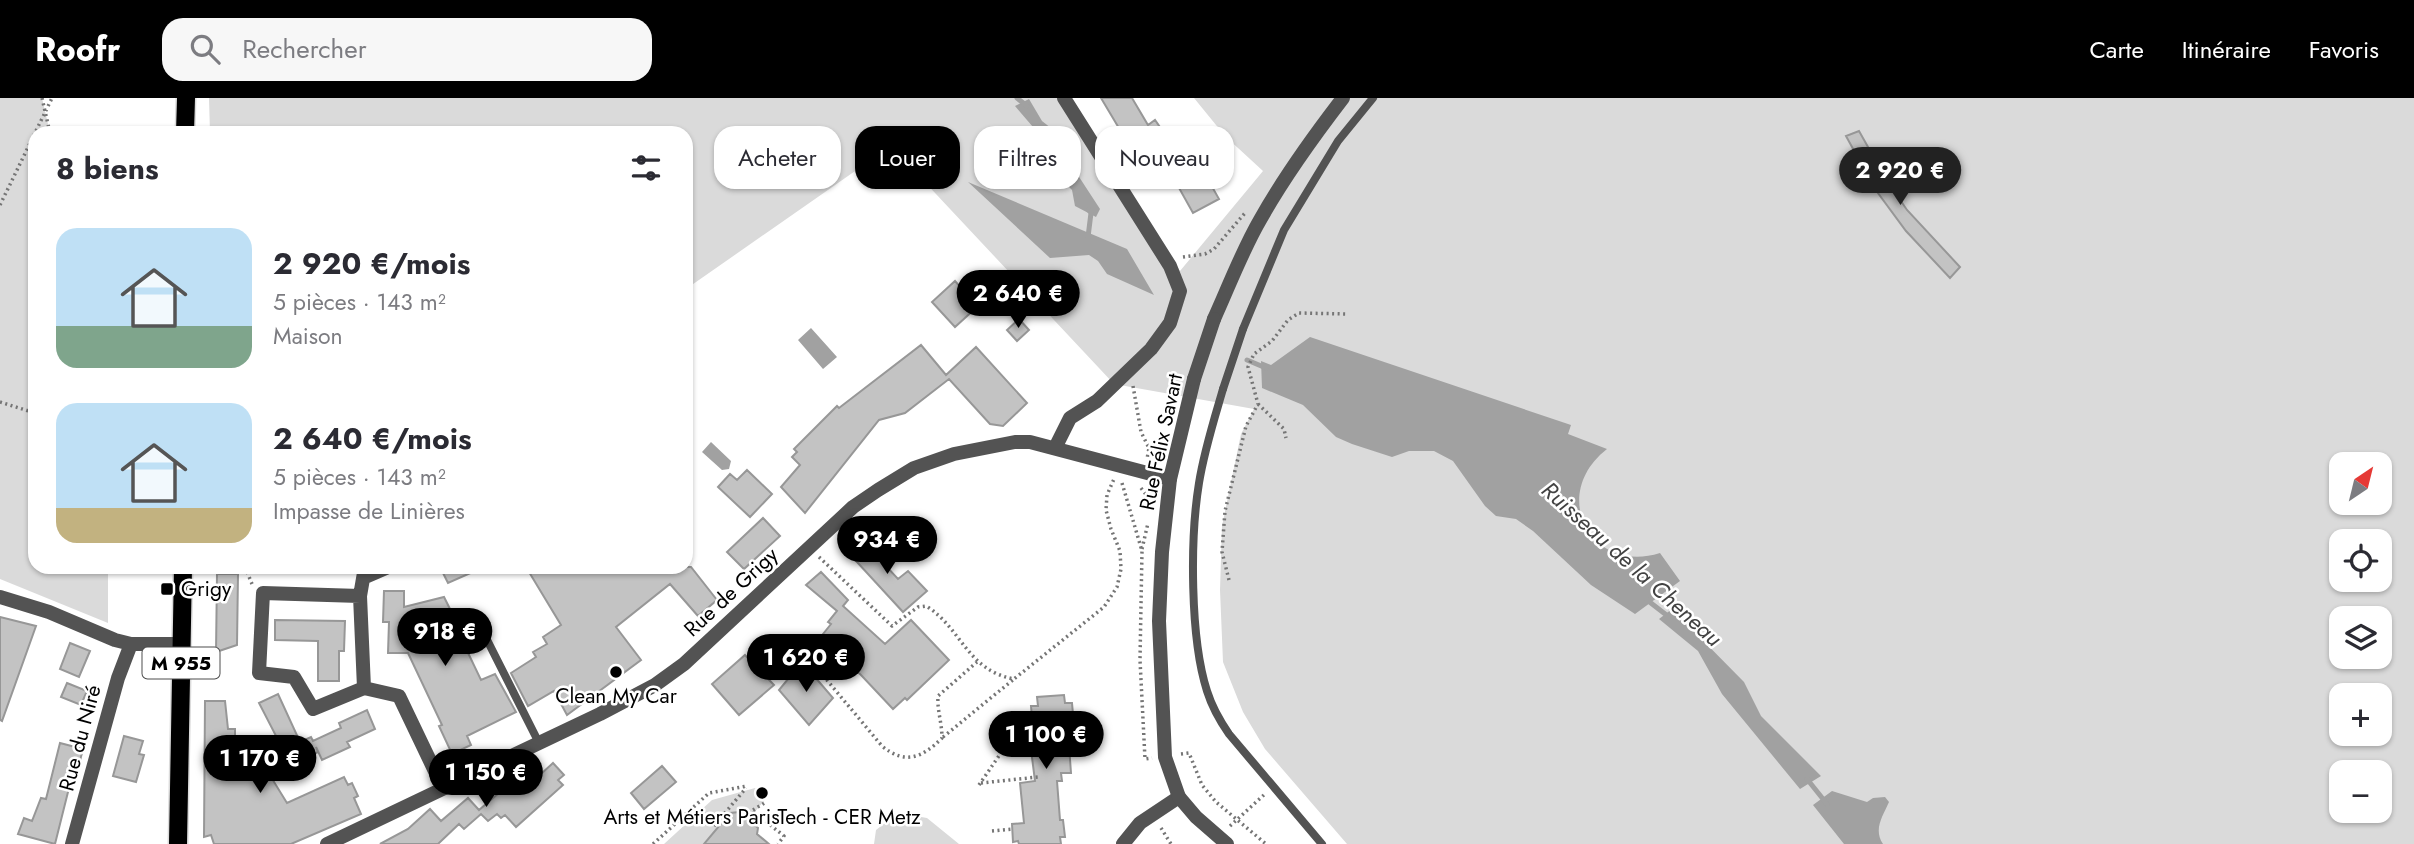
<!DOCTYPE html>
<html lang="fr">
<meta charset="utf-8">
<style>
:root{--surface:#fff;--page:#f7f7f7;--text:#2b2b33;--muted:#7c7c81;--accent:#000}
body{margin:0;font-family:Jost,sans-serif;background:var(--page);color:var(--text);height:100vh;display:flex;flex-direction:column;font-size:26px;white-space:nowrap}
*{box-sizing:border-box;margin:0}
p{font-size:23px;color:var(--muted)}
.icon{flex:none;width:38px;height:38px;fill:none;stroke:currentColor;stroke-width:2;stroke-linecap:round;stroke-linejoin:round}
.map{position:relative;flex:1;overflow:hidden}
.details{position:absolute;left:28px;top:28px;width:665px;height:448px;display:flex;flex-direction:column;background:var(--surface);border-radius:21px;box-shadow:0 2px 5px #0004}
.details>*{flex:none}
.guide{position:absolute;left:714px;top:28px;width:665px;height:63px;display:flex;gap:14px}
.needle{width:46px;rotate:35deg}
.controls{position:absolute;left:2329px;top:354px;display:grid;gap:14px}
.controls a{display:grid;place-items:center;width:63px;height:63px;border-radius:14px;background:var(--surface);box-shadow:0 2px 5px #0004;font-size:35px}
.price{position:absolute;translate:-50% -60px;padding:0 16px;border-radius:24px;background:var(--accent);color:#fff;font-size:23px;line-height:46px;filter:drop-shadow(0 2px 4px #0008)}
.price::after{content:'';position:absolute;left:50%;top:42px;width:21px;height:16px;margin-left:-10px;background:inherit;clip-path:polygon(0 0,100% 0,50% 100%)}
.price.current{background:#222;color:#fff}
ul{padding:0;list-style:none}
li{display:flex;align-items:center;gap:21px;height:175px;padding:0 28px}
li span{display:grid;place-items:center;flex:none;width:196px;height:140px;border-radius:21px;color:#555}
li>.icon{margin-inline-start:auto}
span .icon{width:84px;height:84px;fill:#fffc;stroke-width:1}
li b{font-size:30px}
h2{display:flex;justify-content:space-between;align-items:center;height:84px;padding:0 28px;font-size:30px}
.chip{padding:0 24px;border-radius:21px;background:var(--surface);box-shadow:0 2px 5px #0004;font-size:24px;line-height:63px}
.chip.current{background:var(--accent);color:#fff}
header{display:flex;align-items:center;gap:42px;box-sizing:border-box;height:98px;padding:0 35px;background:var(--accent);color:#fff}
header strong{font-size:33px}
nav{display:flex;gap:38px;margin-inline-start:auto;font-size:24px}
.search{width:490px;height:63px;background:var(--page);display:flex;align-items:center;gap:18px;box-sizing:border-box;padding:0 24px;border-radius:21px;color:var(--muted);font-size:26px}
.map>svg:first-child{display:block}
</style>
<header>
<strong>Roofr</strong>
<div class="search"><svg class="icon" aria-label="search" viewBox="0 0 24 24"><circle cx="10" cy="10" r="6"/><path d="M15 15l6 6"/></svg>Rechercher</div>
<nav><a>Carte</a><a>Itinéraire</a><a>Favoris</a></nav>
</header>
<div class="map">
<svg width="2414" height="746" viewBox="0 0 2414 746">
<rect width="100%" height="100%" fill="#fff"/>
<path fill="#dadada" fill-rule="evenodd" d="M0,0H42L50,35H35V469H108V525L0,481Z
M209,0H1069L1180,173L1263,73L1225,38L1194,0H2414V746H1347L1265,651L1243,614L1223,564L1220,492L1222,428L1241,336L1254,311L1114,286L891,48L686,191V35H210ZM2342,366H2380V404H2342ZM2342,443H2380V481H2342ZM2342,520H2380V558H2342ZM2342,597H2380V635H2342ZM2342,674H2380V712H2342Z
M755,690L768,698L749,721L740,714L734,717L730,714L704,746H664L712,702Z
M898,715L927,720L959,746H874L876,732Z"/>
<path fill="#a1a1a1" d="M1029,1L1042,23L1056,34L1070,65L1100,111L1096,119L1075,108L1072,92L1055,75L1039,36L1015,8Z
M968,84L1127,151L1154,197L1107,176L1098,163L1089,157L1050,160Z
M811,230L837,259L823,271L798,242Z
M1310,239L1571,327L1568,336L1607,351C1548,397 1591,477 1660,455L1680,483L1635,516L1591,487L1533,433L1516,421L1496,418L1485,408L1453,363L1434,353H1409L1392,359L1352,346L1336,339L1303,307L1262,290L1261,263L1271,267Z
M711,344L731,363L729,371L722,372L702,354Z
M1672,511L1744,584L1761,618L1821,678L1800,691L1722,596L1698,553L1659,521Z
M1832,693L1867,704L1873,700L1885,699L1889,704C1883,718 1873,731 1883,746H1844L1813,707Z"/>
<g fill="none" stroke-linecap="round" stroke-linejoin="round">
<path stroke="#a1a1a1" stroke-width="5" d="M1017,0L1027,8
M1088,139L1091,115L1089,112
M1247,262L1266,270
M1647,502L1669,519
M1807,681L1827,706"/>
</g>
<path fill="#c3c3c3" stroke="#979797" stroke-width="2" d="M1101,0H1132L1148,27L1155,22L1191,74L1201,69L1219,101L1193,115L1164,63L1149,74L1129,47Z
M1859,33L1886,81L1907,112L1960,169L1950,180L1906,133L1875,91L1846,38Z
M955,183L962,191L965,188L971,194L978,188L988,199L955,229L932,204Z
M1019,221L1029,232L1017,243L1007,232Z
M921,247L946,277L976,249L1027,305L1003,328L990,326L949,281L905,315L879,322L805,415L781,389L800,367L792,359L797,354L794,351L837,308L839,310Z
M747,372L772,396L750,419L718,389L730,376L737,382Z
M763,420L780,438L744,471L727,454Z
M858,438L898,481L908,473L927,493L903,514L845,451Z
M440,469H484L448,485Z
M526,469H691L717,502L698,518L670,486L616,529L641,562L567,617L554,593L528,608L511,575L536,559L533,554L547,546L543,539L561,527Z
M821,474L848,502L843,508L885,546L911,522L949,562L907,602L905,600L893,611L861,577L819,541L831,526L828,524L837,513L806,487Z
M217,476H238L237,547L216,554Z
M384,493H404V509L444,499L462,535L459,536L481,582L495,576L516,614L467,638L471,647L452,656L439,628L442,627L408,555H388L389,524H383Z
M0,519L36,528L2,623L0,622Z
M275,522L345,523L344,553H339V583H318V543L275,542Z
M70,545L90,553L79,579L60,571Z
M745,557L774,587L739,617L712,586Z
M802,564L833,600L809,627L779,592Z
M67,585L87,593L81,607L61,599Z
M278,596L300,644L311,639L313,643L341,630L339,625L367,612L375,631L347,644L350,649L322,662L316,649L318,654L291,667L259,605Z
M1064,597L1065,605H1072L1073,616L1078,615L1080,633L1068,634L1071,675H1061L1062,683H1057L1060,722H1063L1065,739H1060L1061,746H1019L1018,743L1013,744L1012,726L1024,725L1020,685L1035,683L1027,620H1032L1031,608H1038L1037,599Z
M205,603H225L228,631H235V649L248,647L256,682L271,679L287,705L344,679L348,687L352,685L358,698L354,700L361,716L291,746H214L211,737L204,739Z
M124,638L143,643L139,656L144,657L136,684L113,678Z
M60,645L83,651L75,682H71L55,746L18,736L24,720L32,723L41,700L46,701Z
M553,665L564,677L558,682L563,687L516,729L505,717L501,720L497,716L488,723L481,716L464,731L459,726L438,746H380L408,731L430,711L441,723L468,700L479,712L522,675L530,686Z
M662,668L676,684L644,711L631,695Z
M739,714L758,730L757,736L769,746H704L730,715Z"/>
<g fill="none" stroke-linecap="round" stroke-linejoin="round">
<defs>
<path id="primary" d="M185,35L186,0
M178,746L183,469"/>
</defs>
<use href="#primary" stroke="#dbdbdb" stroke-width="21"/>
<path stroke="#757575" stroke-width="3.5" stroke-dasharray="2 3.5" stroke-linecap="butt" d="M42,0L50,35
M0,107L52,0
M1183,159L1205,156L1214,151L1245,115
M1133,288L1141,334L1149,350L1147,361
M0,304L35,315
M1258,306L1284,331L1286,340
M1122,385L1142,453L1140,562L1145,661L1152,660
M1141,390L1151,403
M1142,451L1148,425
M819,459L892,528L918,509L926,508C962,530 966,572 1014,581L1104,509L1117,489L1121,471L1120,453L1111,431L1106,412L1107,397L1114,381
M245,469L252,486
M1229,482L1222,454L1225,413L1246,328L1258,306L1248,269L1254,256L1272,243L1288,222L1299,215L1347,216
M816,569L882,648C905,667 922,660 942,640C942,625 937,612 938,598L977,564
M943,639L1014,581
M1181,656L1189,655L1202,687L1216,704L1266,746
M981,685L1038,679
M979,687L1016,633L1028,631
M753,712L766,704
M753,713L784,738L778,746
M714,728L746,690
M1230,728L1266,695
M1161,730L1171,746
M992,733L1013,731
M653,746L709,695L747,688"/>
<path stroke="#535353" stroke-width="8" d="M1243,231L1284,132L1338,43L1373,0
M1223,291C1214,322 1204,353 1199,385C1190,440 1190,540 1207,593C1212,609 1220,623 1229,636L1322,746
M477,522L539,645"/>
<path stroke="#535353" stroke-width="14" d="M1055,350L1070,320L1097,303L1151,251L1170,225L1180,193L1170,168L1064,0
M365,479L388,469
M360,498L365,469
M0,499L49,514L115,542L131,546H181
M364,590L360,498L263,495L259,575L294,579L313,611L364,590L399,598L443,690
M72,746L118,580L131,546
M327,746L600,616L655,587L684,566L853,409L878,392L914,370L954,356L1015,344H1030L1170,381
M1123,746L1140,725L1179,699"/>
<path stroke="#535353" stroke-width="14" d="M1214,221C1229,188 1242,153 1260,122C1284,79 1313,39 1343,0
M1194,281L1170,381L1162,454L1159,523L1165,659L1179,699L1196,719L1227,746"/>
<use href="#primary" stroke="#000" stroke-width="18"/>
<path stroke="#535353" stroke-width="8" d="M1223,291L1243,231"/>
<path stroke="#535353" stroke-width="14" d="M1194,281L1214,221"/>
</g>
<g fill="#000" stroke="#fff" stroke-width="2.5">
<rect x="160" y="484" width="14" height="14" rx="3.5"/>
<circle cx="616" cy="574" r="7"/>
<circle cx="762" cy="695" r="7"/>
</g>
<g text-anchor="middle" stroke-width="5" stroke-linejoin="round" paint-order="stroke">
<rect fill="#fff" stroke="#4c4c4c" stroke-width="2" x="142.5" y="549.5" width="77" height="31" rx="5"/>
<g font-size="19" font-weight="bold" fill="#000">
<text x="181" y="572">M 955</text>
</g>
<g font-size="21" fill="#000" stroke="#fff">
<text transform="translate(1161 344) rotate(-78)" y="7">Rue Félix Savart</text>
<text transform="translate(731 494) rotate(-43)" y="7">Rue de Grigy</text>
<text transform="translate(80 640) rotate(-75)" y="7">Rue du Niré</text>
</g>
<g font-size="21" fill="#000" stroke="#fff">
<text x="181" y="498" text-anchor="start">Grigy</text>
<text x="616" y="605">Clean My Car</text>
<text x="762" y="726">Arts et Métiers ParisTech - CER Metz</text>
</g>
<g font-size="23" font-style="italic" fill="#424242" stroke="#fff">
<text transform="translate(1632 466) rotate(42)" y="8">Ruisseau de la Cheneau</text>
</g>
</g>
</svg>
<div class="controls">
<a><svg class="needle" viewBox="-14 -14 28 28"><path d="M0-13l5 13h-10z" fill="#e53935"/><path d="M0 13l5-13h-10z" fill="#7c7c81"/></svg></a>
<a><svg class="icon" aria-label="locate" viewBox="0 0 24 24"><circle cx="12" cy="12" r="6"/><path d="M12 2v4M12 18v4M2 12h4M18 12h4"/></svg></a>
<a><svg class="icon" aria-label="layers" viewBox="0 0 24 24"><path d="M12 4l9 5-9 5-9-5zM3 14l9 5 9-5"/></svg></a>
<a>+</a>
<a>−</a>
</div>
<b class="price current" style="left:1900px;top:109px">2 920 €</b>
<b class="price" style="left:1018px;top:232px">2 640 €</b>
<b class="price" style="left:887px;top:478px">934 €</b>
<b class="price" style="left:445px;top:570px">918 €</b>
<b class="price" style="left:806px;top:596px">1 620 €</b>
<b class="price" style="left:1046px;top:673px">1 100 €</b>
<b class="price" style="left:260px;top:697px">1 170 €</b>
<b class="price" style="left:486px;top:711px">1 150 €</b>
<div class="guide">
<a class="chip">Acheter</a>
<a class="chip current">Louer</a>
<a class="chip">Filtres</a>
<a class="chip">Nouveau</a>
</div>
<section class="details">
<h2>8 biens<svg class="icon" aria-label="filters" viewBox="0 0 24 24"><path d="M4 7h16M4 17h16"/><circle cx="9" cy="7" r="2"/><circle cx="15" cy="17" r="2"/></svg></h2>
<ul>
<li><span style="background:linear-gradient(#bfe0f5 70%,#7fa58c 0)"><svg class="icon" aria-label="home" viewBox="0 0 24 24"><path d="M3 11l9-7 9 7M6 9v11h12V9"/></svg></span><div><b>2 920 €/mois</b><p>5 pièces · 143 m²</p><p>Maison</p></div></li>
<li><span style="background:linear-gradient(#bfe0f5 75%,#c2b280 0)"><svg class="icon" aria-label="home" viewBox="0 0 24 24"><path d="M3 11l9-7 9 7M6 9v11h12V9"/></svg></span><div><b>2 640 €/mois</b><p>5 pièces · 143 m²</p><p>Impasse de Linières</p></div></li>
</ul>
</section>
</div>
